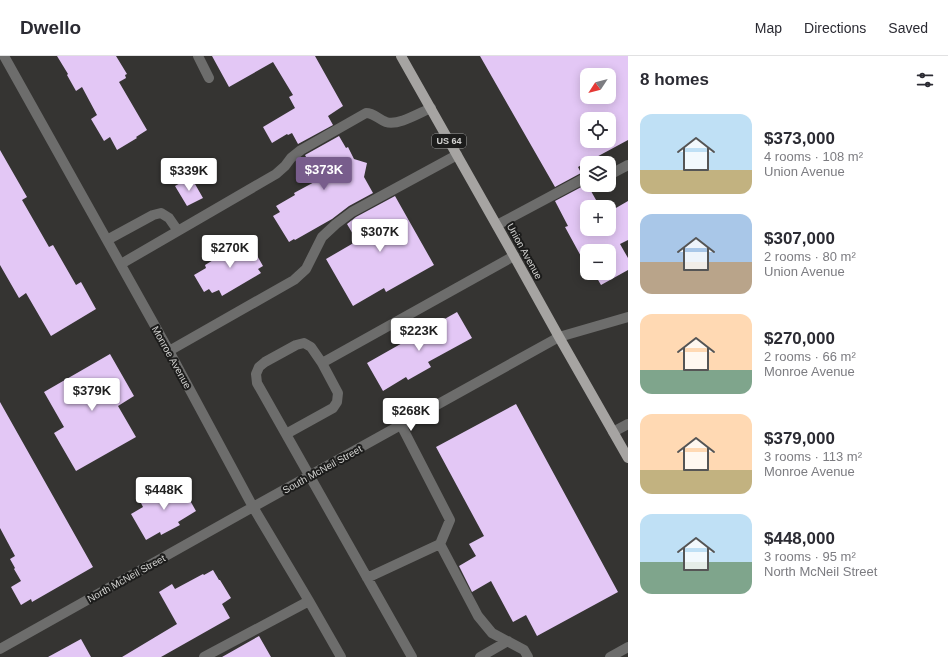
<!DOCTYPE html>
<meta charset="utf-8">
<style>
:root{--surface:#fff;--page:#f2f2f3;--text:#2b2b33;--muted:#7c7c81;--line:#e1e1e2;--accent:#785d8c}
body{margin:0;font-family:Arial,sans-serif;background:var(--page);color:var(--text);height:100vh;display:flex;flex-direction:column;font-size:15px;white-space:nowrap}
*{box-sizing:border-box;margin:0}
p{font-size:13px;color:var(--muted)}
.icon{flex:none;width:22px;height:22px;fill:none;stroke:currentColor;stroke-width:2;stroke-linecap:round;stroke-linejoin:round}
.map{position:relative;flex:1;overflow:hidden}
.details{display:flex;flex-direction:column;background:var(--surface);width:320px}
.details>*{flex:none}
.needle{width:26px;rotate:234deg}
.fabs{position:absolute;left:580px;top:12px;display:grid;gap:8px}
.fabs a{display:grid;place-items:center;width:36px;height:36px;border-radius:8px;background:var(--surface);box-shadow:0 2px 10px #0003;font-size:20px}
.price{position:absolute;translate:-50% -34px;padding:0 9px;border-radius:4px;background:#fff;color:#222;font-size:13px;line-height:26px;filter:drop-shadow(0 1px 2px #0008)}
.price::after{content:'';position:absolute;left:50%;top:24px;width:12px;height:9px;margin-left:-6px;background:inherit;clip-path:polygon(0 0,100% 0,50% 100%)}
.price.selected{background:var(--accent);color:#fff}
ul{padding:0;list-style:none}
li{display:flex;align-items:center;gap:12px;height:100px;padding:0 12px}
li span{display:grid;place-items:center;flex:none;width:112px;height:80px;border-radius:12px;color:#555}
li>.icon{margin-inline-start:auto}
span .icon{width:48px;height:48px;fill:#fffc;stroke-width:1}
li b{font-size:17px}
h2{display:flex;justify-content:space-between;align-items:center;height:48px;padding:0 12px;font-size:17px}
header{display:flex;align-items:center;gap:24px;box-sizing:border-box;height:56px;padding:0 20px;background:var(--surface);border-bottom:1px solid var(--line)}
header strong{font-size:19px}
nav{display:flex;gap:22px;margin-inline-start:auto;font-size:14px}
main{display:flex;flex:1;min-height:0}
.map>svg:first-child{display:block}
</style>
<header>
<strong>Dwello</strong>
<nav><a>Map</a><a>Directions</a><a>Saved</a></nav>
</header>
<main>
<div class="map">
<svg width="628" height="601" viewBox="0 0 628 601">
<rect width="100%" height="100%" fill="#353432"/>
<path fill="#e3c7f5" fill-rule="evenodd" d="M57,0H116L127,18L125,19L126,22L119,26L147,74L136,81L137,82L117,94L110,81L104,85L91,63L97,59L82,31L76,35L67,19L68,18Z
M212,0H315L343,50L328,60L333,69L298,88L292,77L288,79L287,78L272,87L263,71L295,52L289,41L293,39L273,6L229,31Z
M480,0H628V84L578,111L581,117L555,131ZM587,19H609V41H587ZM587,63H609V85H587Z
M339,80L346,92L348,91L354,103L367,107L364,121L373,137L349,150L332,163L295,184L294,183L289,186L273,160L280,156L276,150L295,139L294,137L318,124L305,99Z
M0,94L27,141L22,144L49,191L53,189L76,229L81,226L96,253L51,280L26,237L19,242L0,209Z
M191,121L203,142L187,150L175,130Z
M587,128L600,151H587V173H609V156L628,145V184L620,188L628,202V214L601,229L594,217H609V195H587V204L586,203L583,204L565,171L568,170L555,145Z
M395,140L434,209L386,236L384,232L353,250L326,203L357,185L347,168L356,161Z
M247,182L263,210L258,213L261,217L222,240L219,234L212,237L209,233L204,236L194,219L206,212L205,209L220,200L219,198Z
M457,256L472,282L428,306L431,311L408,324L406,321L383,335L367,307Z
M110,298L134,340L118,350L136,381L76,415L54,377L64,371L44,336Z
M0,346L93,511L32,546L31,543L21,549L11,531L21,525L14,513L15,512L10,503L15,500L0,472Z
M516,348L618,536L537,580L526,559L513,566L491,525L472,536L459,510L476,500L469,488L484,480L436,391Z
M179,425L196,455L178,466L180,469L161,479L160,476L146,484L131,458L143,451L141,447Z
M213,514L219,524H220L231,542L222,548L230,562L161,601H122L177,568L159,536L172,528L175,533L203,518L204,519Z
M259,580L271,601H222Z
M81,583L91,601H48Z"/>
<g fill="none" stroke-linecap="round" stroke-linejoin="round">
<path stroke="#6d6d6c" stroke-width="10" d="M4,0L169,295L253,451L309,545L341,601
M198,0L209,22
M609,119L628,109
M497,169L585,122H587
M107,184L153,159L161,157L169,162L178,175
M121,208L276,118L285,110L291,102L301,94L366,57C374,57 378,63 386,66C398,70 419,57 431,52
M169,295L294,224L306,213L322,181L336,168L352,156L457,99
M322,307L514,200
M401,369L450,464L440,488L478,560L492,577L524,594L528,601
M613,376L628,368
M286,378L333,352L337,346L338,337L322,307L311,291L304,287L296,289L265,306L259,311L256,318L257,327L412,601
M367,522L440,488
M0,593L253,451L559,281L628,261
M204,601L309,545
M480,601L508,585
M610,601L628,591"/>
<path stroke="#a6a4a2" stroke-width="10" d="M401,0L514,200L559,281L628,402"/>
</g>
<g text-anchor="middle" stroke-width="4" stroke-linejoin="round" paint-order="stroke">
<rect fill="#1c1c1b" stroke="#9b9b9a" stroke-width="1" x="432" y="78" width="34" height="14" rx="3"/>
<g font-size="9" font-weight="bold" fill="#d2d2d0">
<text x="449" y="88">US 64</text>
</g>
<g font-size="10" fill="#d2d2d0" stroke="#1c1c1b">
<text transform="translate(525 195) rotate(61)" y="4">Union Avenue</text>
<text transform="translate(172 301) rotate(61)" y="4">Monroe Avenue</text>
<text transform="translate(322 413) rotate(-29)" y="4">South McNeil Street</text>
<text transform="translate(126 522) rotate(-29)" y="4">North McNeil Street</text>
</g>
</g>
</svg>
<div class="fabs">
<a><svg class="needle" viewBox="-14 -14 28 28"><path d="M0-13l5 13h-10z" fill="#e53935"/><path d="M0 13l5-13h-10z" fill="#7c7c81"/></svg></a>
<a><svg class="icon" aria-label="locate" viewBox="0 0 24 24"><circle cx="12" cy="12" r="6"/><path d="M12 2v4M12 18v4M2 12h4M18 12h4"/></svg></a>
<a><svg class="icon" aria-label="layers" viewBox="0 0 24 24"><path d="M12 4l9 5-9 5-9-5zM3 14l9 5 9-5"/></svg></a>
<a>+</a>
<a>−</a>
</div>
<b class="price selected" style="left:324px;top:135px">$373K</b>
<b class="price" style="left:189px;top:136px">$339K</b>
<b class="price" style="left:380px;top:197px">$307K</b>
<b class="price" style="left:230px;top:213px">$270K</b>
<b class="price" style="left:419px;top:296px">$223K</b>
<b class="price" style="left:92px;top:356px">$379K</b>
<b class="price" style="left:411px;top:376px">$268K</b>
<b class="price" style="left:164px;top:455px">$448K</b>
</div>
<section class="details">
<h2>8 homes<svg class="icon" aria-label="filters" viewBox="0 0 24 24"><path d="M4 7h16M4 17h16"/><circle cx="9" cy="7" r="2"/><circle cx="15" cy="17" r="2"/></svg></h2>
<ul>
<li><span style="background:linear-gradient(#bfe0f5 70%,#c2b280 0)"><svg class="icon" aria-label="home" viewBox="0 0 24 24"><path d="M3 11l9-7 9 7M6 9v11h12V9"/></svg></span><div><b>$373,000</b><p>4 rooms · 108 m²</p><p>Union Avenue</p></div></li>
<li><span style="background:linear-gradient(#a9c7e8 60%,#b9a48a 0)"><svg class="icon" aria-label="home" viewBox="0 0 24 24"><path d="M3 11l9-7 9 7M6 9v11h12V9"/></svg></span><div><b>$307,000</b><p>2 rooms · 80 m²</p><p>Union Avenue</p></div></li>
<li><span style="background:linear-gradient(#ffd9b3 70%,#7fa58c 0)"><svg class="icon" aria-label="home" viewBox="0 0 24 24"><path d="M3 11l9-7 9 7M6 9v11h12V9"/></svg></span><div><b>$270,000</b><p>2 rooms · 66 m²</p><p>Monroe Avenue</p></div></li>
<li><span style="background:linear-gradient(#ffd9b3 70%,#c2b280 0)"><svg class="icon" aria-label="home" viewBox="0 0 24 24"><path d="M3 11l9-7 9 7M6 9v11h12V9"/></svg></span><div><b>$379,000</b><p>3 rooms · 113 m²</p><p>Monroe Avenue</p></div></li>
<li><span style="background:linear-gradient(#bfe0f5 60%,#7fa58c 0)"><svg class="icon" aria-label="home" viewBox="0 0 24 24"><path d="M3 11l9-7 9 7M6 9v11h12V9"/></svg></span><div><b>$448,000</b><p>3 rooms · 95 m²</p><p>North McNeil Street</p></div></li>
</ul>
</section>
</main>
